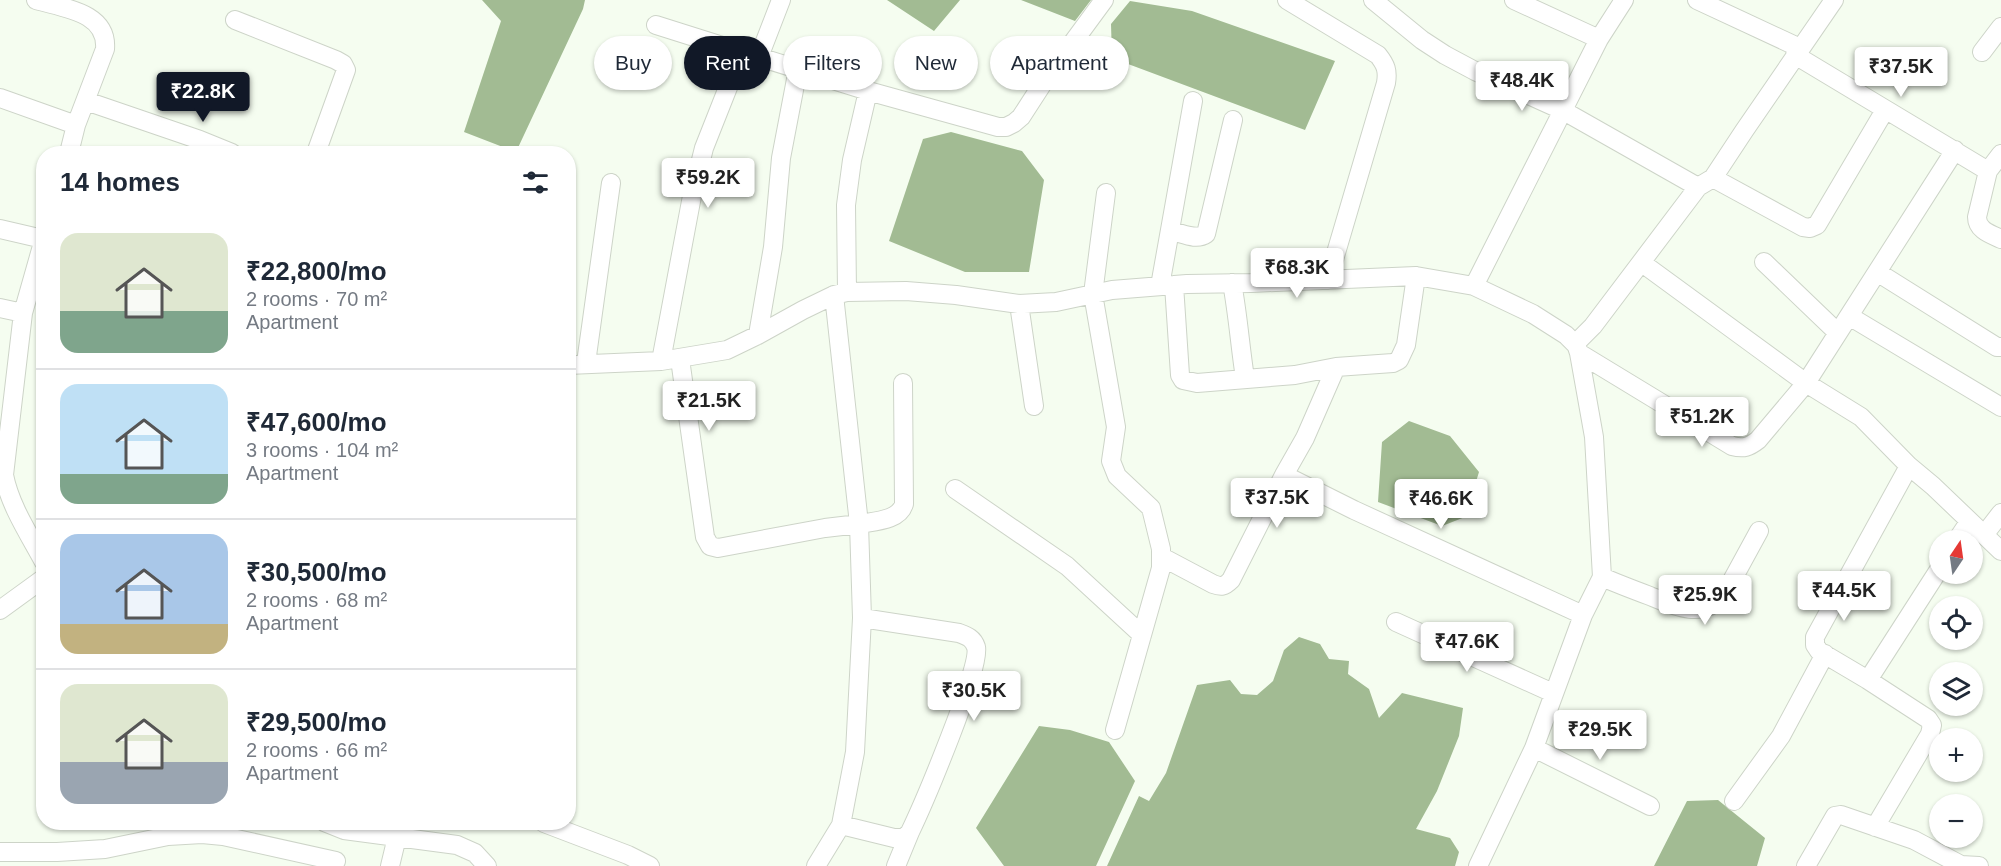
<!DOCTYPE html>
<meta charset="utf-8">
<style>
:root{--surface:#fff;--page:#f6f6f7;--text:#1f2937;--muted:#747a83;--line:#e0e1e3;--accent:#111827}
body{margin:0;font-family:Arial,sans-serif;background:var(--page);color:var(--text);height:100vh;display:flex;flex-direction:column;font-size:22px;white-space:nowrap}
*{box-sizing:border-box;margin:0}
p{font-size:20px;color:var(--muted)}
.icon{flex:none;width:33px;height:33px;fill:none;stroke:currentColor;stroke-width:2;stroke-linecap:round;stroke-linejoin:round}
.map{position:relative;flex:1;overflow:hidden}
.drawer{position:absolute;left:36px;top:146px;width:540px;height:684px;display:flex;flex-direction:column;background:var(--surface);border-radius:24px;box-shadow:0 2px 4px #0004}
.drawer>*{flex:none}
.top-card{position:absolute;left:594px;top:36px;width:570px;height:54px;display:flex;gap:12px}
.needle{width:39px;rotate:13deg}
.fabs{position:absolute;left:1929px;top:530px;display:grid;gap:12px}
.fabs a{display:grid;place-items:center;width:54px;height:54px;border-radius:50%;background:var(--surface);box-shadow:0 2px 4px #0004;font-size:30px}
.price{position:absolute;translate:-50% -51px;padding:0 14px;border-radius:6px;background:#fff;color:#222;font-size:20px;line-height:39px;filter:drop-shadow(0 2px 3px #0008)}
.price::after{content:'';position:absolute;left:50%;top:36px;width:18px;height:14px;margin-left:-9px;background:inherit;clip-path:polygon(0 0,100% 0,50% 100%)}
.price.current{background:var(--accent);color:#fff}
ul{padding:0;list-style:none}
li{display:flex;align-items:center;gap:18px;height:150px;padding:0 24px}
li+li{border-top:2px solid var(--line)}
li span{display:grid;place-items:center;flex:none;width:168px;height:120px;border-radius:18px;color:#555}
li>.icon{margin-inline-start:auto}
span .icon{width:72px;height:72px;fill:#fffc;stroke-width:1}
li b{font-size:26px}
h2{display:flex;justify-content:space-between;align-items:center;height:72px;padding:0 24px;font-size:26px}
.tag{padding:0 21px;border-radius:27px;background:var(--surface);box-shadow:0 2px 4px #0004;font-size:21px;line-height:54px}
.tag.current{background:var(--accent);color:#fff}
.map>svg:first-child{display:block}
</style>
<div class="map">
<svg width="2001" height="866" viewBox="0 0 2001 866">
<rect width="100%" height="100%" fill="#f5fdf0"/>
<path fill="#a2bb93" d="M482,0H585L583,9L516,152L464,132L501,21Z
M887,0H960L934,31Z
M1021,0H1091L1075,21Z
M1130,1L1192,11L1335,61L1305,130L1112,58L1111,24Z
M951,132L1022,151L1044,180L1029,272H965L889,241L923,139Z
M1409,421L1450,436L1479,472L1465,517L1442,526L1378,502L1382,442Z
M1299,637L1320,644L1329,659L1349,661L1348,674L1369,689L1379,718L1402,693L1463,708L1459,736L1437,791L1416,829L1450,838L1459,852L1455,866H1107L1139,796L1149,801L1166,773L1197,685L1230,680L1241,694L1257,695L1273,681L1284,650Z
M1039,726L1070,730L1109,742L1135,781L1096,866H1004L976,828Z
M1718,800L1765,838L1757,866H1654L1687,801Z"/>
<g fill="none" stroke-linecap="round" stroke-linejoin="round">
<defs>
<path id="minor" d="M36,0C63,8 108,12 105,49L76,125L69,153
M781,0L759,57L868,91L852,160L846,205L847,292
M1287,0L1378,55C1386,65 1388,71 1386,83L1328,280
M1373,0L1422,40L1445,55L1475,71L1562,110L1698,187
M1514,0L1599,39
M1697,0L1800,48
M235,20L336,60L343,64L346,70L316,153
M656,25L751,55
M1982,52L2001,27
M1795,55L1988,171
M868,91L998,127H1006L1014,123L1021,117L1043,83L1104,0
M0,98L76,125
M86,101L200,140
M196,153L200,140L232,153
M2001,154L1988,171L1977,217C1977,230 1990,234 2001,239
M1713,178L1803,227L1810,228L1817,225L1885,110
M1106,193L1093,294L1116,427L1111,461L1117,476L1151,508L1161,549V568L1115,730
M0,229L43,239
M1171,231C1182,233 1196,241 1206,234L1233,120
M44,239L23,313L4,475C10,506 29,534 44,562
M1764,262L1838,333
M1642,263L1806,383L1861,417L1909,466L1933,486L2001,551
M1877,272L1997,347H2001
M1232,283C1238,315 1240,346 1245,378
M1174,285L1180,375L1183,380L1197,383L1295,375L1336,367L1393,363L1399,360L1406,345L1416,276
M1160,286L1193,101
M1474,286L1599,39L1624,0
M1019,304L1034,406
M0,308L23,313
M1849,316L2001,407
M758,335L773,247L781,158L798,69
M1579,353L1732,446C1744,449 1749,447 1758,440L1806,383L1955,150
M680,359L705,537L710,546L718,548L825,528L859,524L834,295
M661,361L692,196L704,148L742,52
M586,363L611,183
M568,365L661,361L727,350L758,335L803,310L834,295L847,292L906,291L956,295L1019,304L1056,302L1112,290L1187,284L1251,283L1416,276L1474,286L1533,314L1566,335L1575,344L1593,326L1698,187L1713,178L1744,131L1834,0
M1909,466L1815,637V645L1819,651L1868,680L1940,568
M1284,475L1354,510L1583,615
M955,489L1067,566L1142,635
M1984,535L2001,513
M1957,540L1969,522
M1162,557L1213,584C1221,587 1224,587 1231,580L1284,475L1305,438L1336,367
M1602,577C1618,584 1634,590 1650,596C1674,606 1701,619 1723,597L1759,531
M0,610L44,578
M1396,622L1553,693
M1868,680L1928,719L1932,725L1930,734L1875,827
M1534,748L1650,806
M1734,801L1781,736L1825,654
M324,822L344,830L457,845L475,853L487,866
M544,823L628,855L650,866
M841,825L894,838H904L910,832C922,807 982,667 976,647C973,638 967,636 959,633L862,618
M0,852H57L105,849L168,836L202,834L223,836L336,861
M390,866L397,837
M816,866L841,825L855,752L862,618L859,524C874,521 899,521 904,504L903,383
M896,866L910,832
M1478,866L1534,748L1583,615L1602,577L1594,437L1579,353L1577,347
M1806,866L1835,816L1841,815L1914,840L1961,865L1979,866"/>
</defs>
<use href="#minor" stroke="#cdd4c8" stroke-width="20"/>
<use href="#minor" stroke="#fff" stroke-width="18"/>
</g>
</svg>
<div class="fabs">
<a><svg class="needle" viewBox="-14 -14 28 28"><path d="M0-13l5 13h-10z" fill="#e53935"/><path d="M0 13l5-13h-10z" fill="#747a83"/></svg></a>
<a><svg class="icon" aria-label="locate" viewBox="0 0 24 24"><circle cx="12" cy="12" r="6"/><path d="M12 2v4M12 18v4M2 12h4M18 12h4"/></svg></a>
<a><svg class="icon" aria-label="layers" viewBox="0 0 24 24"><path d="M12 4l9 5-9 5-9-5zM3 14l9 5 9-5"/></svg></a>
<a>+</a>
<a>−</a>
</div>
<b class="price" style="left:1901px;top:98px">₹37.5K</b>
<b class="price" style="left:1522px;top:112px">₹48.4K</b>
<b class="price current" style="left:203px;top:123px">₹22.8K</b>
<b class="price" style="left:708px;top:209px">₹59.2K</b>
<b class="price" style="left:1297px;top:299px">₹68.3K</b>
<b class="price" style="left:709px;top:432px">₹21.5K</b>
<b class="price" style="left:1702px;top:448px">₹51.2K</b>
<b class="price" style="left:1277px;top:529px">₹37.5K</b>
<b class="price" style="left:1441px;top:530px">₹46.6K</b>
<b class="price" style="left:1844px;top:622px">₹44.5K</b>
<b class="price" style="left:1705px;top:626px">₹25.9K</b>
<b class="price" style="left:1467px;top:673px">₹47.6K</b>
<b class="price" style="left:974px;top:722px">₹30.5K</b>
<b class="price" style="left:1600px;top:761px">₹29.5K</b>
<div class="top-card">
<a class="tag">Buy</a>
<a class="tag current">Rent</a>
<a class="tag">Filters</a>
<a class="tag">New</a>
<a class="tag">Apartment</a>
</div>
<section class="drawer">
<h2>14 homes<svg class="icon" aria-label="filters" viewBox="0 0 24 24"><path d="M4 7h16M4 17h16"/><circle cx="9" cy="7" r="2"/><circle cx="15" cy="17" r="2"/></svg></h2>
<ul>
<li><span style="background:linear-gradient(#dfe7d0 65%,#7fa58c 0)"><svg class="icon" aria-label="home" viewBox="0 0 24 24"><path d="M3 11l9-7 9 7M6 9v11h12V9"/></svg></span><div><b>₹22,800/mo</b><p>2 rooms · 70 m²</p><p>Apartment</p></div></li>
<li><span style="background:linear-gradient(#bfe0f5 75%,#7fa58c 0)"><svg class="icon" aria-label="home" viewBox="0 0 24 24"><path d="M3 11l9-7 9 7M6 9v11h12V9"/></svg></span><div><b>₹47,600/mo</b><p>3 rooms · 104 m²</p><p>Apartment</p></div></li>
<li><span style="background:linear-gradient(#a9c7e8 75%,#c2b280 0)"><svg class="icon" aria-label="home" viewBox="0 0 24 24"><path d="M3 11l9-7 9 7M6 9v11h12V9"/></svg></span><div><b>₹30,500/mo</b><p>2 rooms · 68 m²</p><p>Apartment</p></div></li>
<li><span style="background:linear-gradient(#dfe7d0 65%,#9aa5b1 0)"><svg class="icon" aria-label="home" viewBox="0 0 24 24"><path d="M3 11l9-7 9 7M6 9v11h12V9"/></svg></span><div><b>₹29,500/mo</b><p>2 rooms · 66 m²</p><p>Apartment</p></div></li>
</ul>
</section>
</div>
